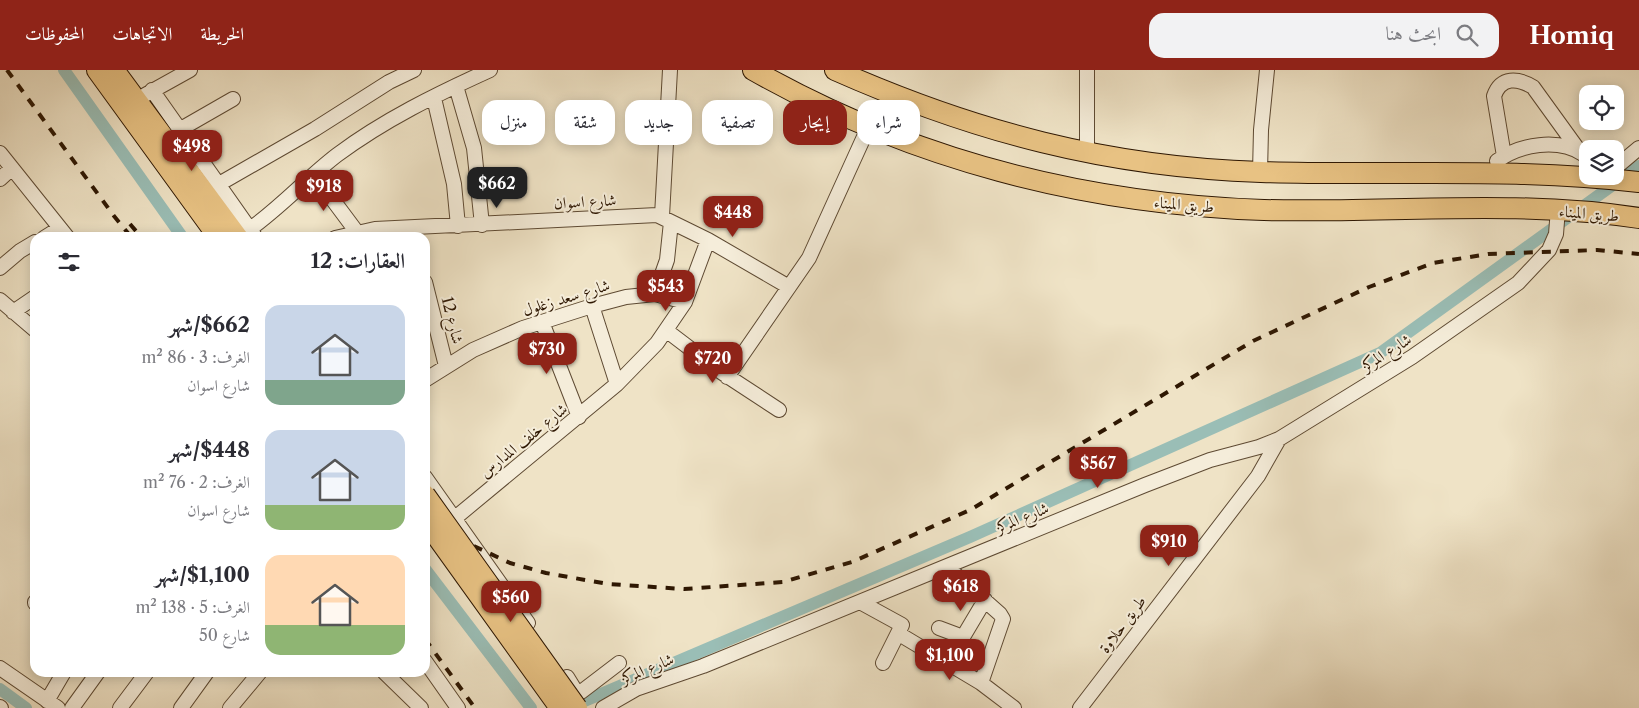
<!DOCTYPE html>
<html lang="ar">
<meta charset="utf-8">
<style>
:root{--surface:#fff;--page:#f2f2f3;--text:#2b2b33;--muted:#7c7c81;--accent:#8f2418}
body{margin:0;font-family:"Libre Caslon Text",Amiri,serif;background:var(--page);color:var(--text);direction:rtl;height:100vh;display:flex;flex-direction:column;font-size:19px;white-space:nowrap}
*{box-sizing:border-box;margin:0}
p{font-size:16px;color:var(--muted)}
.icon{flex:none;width:28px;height:28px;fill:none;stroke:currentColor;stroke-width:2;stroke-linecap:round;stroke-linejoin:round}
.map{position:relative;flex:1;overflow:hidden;direction:ltr}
.panel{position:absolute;left:30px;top:162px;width:400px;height:445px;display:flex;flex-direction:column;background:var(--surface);border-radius:15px;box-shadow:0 2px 12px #0003;direction:rtl}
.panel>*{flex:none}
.hud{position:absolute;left:445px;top:30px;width:475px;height:45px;direction:rtl;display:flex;gap:10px}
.controls{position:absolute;left:1579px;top:15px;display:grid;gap:10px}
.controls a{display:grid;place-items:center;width:45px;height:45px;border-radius:10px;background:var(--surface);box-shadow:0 2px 12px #0003;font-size:25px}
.price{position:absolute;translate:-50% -42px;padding:0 11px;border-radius:10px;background:var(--accent);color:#fff;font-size:16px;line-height:32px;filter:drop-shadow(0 1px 2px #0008)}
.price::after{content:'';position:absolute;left:50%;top:30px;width:15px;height:11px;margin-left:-8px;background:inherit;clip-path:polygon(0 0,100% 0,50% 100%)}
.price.current{background:#222;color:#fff}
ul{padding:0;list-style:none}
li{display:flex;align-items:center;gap:15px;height:125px;padding:0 25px}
li span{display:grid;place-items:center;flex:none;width:140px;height:100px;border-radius:15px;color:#555}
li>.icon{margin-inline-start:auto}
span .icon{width:60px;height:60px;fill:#fffc;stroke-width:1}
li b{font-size:21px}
h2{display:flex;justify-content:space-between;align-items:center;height:60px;padding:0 25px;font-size:21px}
.pill{padding:0 18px;border-radius:15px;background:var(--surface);box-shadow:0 2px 12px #0003;font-size:18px;line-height:45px}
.pill.current{background:var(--accent);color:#fff}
header{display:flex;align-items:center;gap:30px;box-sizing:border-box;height:70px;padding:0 25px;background:var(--accent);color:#fff}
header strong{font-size:24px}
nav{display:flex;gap:28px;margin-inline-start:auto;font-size:18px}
.search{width:350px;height:45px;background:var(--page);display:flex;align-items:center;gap:12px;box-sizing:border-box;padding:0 18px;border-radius:15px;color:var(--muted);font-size:19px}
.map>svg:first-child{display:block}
</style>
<header>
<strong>Homiq</strong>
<div class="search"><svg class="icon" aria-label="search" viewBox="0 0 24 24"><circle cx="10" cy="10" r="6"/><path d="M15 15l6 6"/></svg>ابحث هنا</div>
<nav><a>الخريطة</a><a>الاتجاهات</a><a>المحفوظات</a></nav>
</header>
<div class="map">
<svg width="1639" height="638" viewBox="0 0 1639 638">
<rect width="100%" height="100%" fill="#efe3c6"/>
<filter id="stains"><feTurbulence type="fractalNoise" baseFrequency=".004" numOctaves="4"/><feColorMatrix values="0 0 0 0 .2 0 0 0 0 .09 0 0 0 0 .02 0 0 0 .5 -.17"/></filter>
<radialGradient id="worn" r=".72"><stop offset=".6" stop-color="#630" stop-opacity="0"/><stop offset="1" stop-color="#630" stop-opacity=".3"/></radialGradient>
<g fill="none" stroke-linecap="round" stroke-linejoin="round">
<path stroke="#9abeb6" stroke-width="12" d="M64,0L183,168
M425,499L531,638
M0,619L26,638
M568,638L970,467L1380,283L1639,96"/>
<defs>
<path id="minor" d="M456,16L474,78L482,155
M152,20L256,168
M145,25L190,0
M434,28L454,114L458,156
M179,60L233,29
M0,83L68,168
M1087,83V0
M1504,86L1494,26C1501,6 1518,8 1533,17L1580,82
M1497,91C1520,74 1558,68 1583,84
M1615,98L1639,78
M1260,102L1261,60L1267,0
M315,106L356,161
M0,109L12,98
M219,114L315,59L389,12L414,0
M662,146L670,0
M250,159C281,137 307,108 337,85C384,50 437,24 490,0
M44,168L60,158
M335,168L375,159L657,145L708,170L789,217
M0,198L20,181L35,172
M425,212L446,296
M655,224L685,232
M0,230L35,260
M592,236L617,314
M13,242L35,227
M542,252L579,347
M667,261L721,302L779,340
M727,307L809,188L868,58
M425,310L473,280L523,258L592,236L626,227L655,224L667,190L671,152
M425,407L528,553
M455,448L617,314L657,273L685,232L708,170
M947,497L1000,544L1003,549L981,613
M860,532L902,555L883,593
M35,533V532
M939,558L963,567L985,530
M899,564L981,613L1014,638
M425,591L458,638
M0,598L58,638
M384,602L421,638
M567,607L575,620L581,622L619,593
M47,631L64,602
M0,637L1,638
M72,638L98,602
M120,638L147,602
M181,638L207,602
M230,638L260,602
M603,638L636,619L703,596L1145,415L1210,390L1259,377L1279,369L1412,287L1518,213L1549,180L1556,164L1558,139
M1080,638L1258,406L1279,369"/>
<path id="highway" d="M97,0L219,168
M114,0L238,168
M753,0C910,89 1084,134 1264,140C1389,143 1515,129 1639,148
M835,0C975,62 1107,97 1261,102C1387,106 1513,97 1639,112"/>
</defs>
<use href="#minor" stroke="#5e4a33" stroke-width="16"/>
<use href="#highway" stroke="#2e1702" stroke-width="22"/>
<use href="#minor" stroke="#f5edda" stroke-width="14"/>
<use href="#highway" stroke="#e8c283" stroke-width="20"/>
<path stroke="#2e1702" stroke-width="4" stroke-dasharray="9 9" stroke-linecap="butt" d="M7,0L114,146L132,168
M130,154L142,168
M425,453L510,493L546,503L608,514L684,519L783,512L852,492L970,440L1253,271L1369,217L1433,193L1488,184L1597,180L1639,184
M425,569L475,638"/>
<defs>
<path id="highway-bridge" d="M425,425L577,638
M425,450L560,638"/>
</defs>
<use href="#highway-bridge" stroke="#2e1702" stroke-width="22" stroke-linecap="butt"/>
<use href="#highway-bridge" stroke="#e8c283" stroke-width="20"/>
</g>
<g text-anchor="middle" stroke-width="4" stroke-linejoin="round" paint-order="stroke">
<g font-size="16" fill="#2e1702" stroke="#f5edda">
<text transform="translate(585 131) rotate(-3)" y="6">شارع اسوان</text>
<text transform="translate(1184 134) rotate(5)" y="6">طريق الميناء</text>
<text transform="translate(1589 143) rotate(5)" y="6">طريق الميناء</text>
<text transform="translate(566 227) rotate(-17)" y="6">شارع سعد زغلول</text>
<text transform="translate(453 250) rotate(76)" y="6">شارع 12</text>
<text transform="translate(1386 282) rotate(-32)" y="6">شارع المركز</text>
<text transform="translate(523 370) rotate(-39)" y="6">شارع خلف المدارس</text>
<text transform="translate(1022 447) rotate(-22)" y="6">شارع المركز</text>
<text transform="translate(1122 554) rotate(-53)" y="6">طريق حلاوة</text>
<text transform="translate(647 598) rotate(-22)" y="6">شارع المركز</text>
</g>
</g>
<rect width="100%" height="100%" filter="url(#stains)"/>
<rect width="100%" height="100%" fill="url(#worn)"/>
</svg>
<div class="controls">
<a><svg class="icon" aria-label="locate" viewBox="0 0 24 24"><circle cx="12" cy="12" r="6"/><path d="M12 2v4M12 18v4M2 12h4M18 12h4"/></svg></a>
<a><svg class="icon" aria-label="layers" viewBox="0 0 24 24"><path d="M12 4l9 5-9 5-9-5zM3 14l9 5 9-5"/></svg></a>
</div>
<b class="price" style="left:192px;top:102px">$498</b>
<b class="price current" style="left:497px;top:139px">$662</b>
<b class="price" style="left:324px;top:142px">$918</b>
<b class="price" style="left:733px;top:168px">$448</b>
<b class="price" style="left:666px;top:242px">$543</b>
<b class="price" style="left:547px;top:305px">$730</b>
<b class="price" style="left:713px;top:314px">$720</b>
<b class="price" style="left:1098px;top:419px">$567</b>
<b class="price" style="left:1169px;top:497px">$910</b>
<b class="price" style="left:961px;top:542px">$618</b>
<b class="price" style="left:511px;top:553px">$560</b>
<b class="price" style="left:950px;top:611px">$1,100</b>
<div class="hud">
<a class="pill">شراء</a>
<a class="pill current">إيجار</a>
<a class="pill">تصفية</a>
<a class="pill">جديد</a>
<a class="pill">شقة</a>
<a class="pill">منزل</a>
</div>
<section class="panel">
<h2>العقارات: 12<svg class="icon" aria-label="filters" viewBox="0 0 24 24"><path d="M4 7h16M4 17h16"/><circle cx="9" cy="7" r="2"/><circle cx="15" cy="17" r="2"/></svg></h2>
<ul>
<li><span style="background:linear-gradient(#c9d6e8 75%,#7fa58c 0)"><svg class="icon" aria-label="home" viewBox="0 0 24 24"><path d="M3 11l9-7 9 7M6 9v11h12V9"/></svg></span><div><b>$662/شهر</b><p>الغرف: 3 · 86 m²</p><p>شارع اسوان</p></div></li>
<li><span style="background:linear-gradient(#c9d6e8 75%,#8fb573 0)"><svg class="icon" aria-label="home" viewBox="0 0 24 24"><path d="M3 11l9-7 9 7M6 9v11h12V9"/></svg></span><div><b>$448/شهر</b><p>الغرف: 2 · 76 m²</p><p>شارع اسوان</p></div></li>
<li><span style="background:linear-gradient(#ffd9b3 70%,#8fb573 0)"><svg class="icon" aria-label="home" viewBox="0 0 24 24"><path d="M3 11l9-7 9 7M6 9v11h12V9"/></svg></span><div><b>$1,100/شهر</b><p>الغرف: 5 · 138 m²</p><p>شارع 50</p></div></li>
</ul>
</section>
</div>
